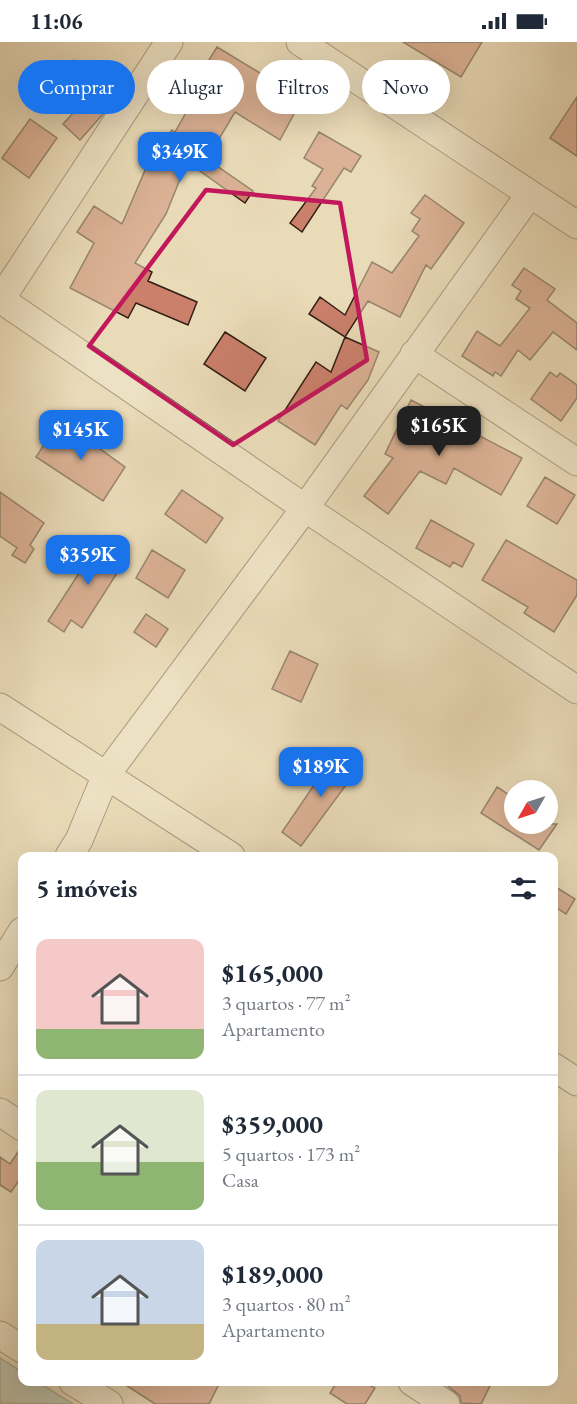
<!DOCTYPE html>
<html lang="pt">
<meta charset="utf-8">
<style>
:root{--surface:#fff;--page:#f6f6f7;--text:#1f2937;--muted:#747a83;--line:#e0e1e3;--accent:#1a73e8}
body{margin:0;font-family:"EB Garamond",serif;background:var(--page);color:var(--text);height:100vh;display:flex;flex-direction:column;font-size:22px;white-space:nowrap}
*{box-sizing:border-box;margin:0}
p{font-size:20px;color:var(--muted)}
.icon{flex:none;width:33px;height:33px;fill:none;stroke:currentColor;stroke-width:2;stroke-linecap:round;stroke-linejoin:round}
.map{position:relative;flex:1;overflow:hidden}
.side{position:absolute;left:18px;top:810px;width:540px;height:534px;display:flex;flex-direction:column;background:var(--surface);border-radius:12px;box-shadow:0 6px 24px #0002}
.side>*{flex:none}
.guide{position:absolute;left:18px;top:18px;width:542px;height:54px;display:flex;gap:12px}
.needle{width:39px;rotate:231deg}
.tools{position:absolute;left:504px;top:738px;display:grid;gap:12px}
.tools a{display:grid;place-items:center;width:54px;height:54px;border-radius:50%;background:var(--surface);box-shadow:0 6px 24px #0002;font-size:30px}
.price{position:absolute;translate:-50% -51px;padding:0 14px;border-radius:12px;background:var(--accent);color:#fff;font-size:20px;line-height:39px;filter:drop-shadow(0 2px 3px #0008)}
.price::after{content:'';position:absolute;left:50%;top:36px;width:18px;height:14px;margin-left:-9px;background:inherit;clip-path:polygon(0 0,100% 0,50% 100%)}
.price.current{background:#222;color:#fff}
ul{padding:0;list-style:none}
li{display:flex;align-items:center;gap:18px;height:150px;padding:0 18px}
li+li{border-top:2px solid var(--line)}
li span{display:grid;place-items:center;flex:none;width:168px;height:120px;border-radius:12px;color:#555}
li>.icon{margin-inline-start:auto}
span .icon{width:72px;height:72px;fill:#fffc;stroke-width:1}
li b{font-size:26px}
h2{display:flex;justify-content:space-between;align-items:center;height:72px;padding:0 18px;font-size:26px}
.tag{padding:0 21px;border-radius:27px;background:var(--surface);box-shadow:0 6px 24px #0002;font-size:21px;line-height:54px}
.tag.current{background:var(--accent);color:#fff}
.status{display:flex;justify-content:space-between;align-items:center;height:42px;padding:0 30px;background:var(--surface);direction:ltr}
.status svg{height:16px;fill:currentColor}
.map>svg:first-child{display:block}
</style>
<div class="status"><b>11:06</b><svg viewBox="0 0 49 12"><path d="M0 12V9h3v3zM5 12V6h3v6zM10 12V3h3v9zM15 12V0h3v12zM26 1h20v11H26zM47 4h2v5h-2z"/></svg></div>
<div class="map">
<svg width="577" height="1362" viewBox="0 0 577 1362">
<rect width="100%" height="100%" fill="#eadbb8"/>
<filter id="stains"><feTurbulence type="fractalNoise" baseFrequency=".00333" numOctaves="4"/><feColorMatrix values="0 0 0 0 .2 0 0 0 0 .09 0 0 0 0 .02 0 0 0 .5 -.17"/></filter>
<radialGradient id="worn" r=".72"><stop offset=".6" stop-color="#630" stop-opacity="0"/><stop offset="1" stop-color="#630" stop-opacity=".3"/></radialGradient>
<path fill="#98bbb1" stroke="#6f7d72" stroke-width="1.5" d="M0,1316L22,1330V1340H38L73,1362L0,1361Z"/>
<path fill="#cb806c" stroke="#311f14" stroke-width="1.5" d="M403,0H482L461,35Z
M217,5L275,40L281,30L308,46L280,98L235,70L207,117L253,149L245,161L187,120L166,172L135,221L152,230L148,239L197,260L188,283L136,261L128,276L70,246L94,201L77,190L94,164L122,182L149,119L172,88L175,90L197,51L191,47Z
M74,18L97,35L76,62L54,45Z
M577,55V114L550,96Z
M87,56L104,71L80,98L63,82Z
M30,77L57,96L29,136L2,116Z
M319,90L361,114L351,130L344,126L302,190L290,181L316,146L312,144L323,127L304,116Z
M425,153L464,181L431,227L426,223L400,275L368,259L345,295L309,272L320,255L345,273L372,220L392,231L419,194L412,189L420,177L411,171Z
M524,226L555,247L547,258L577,281V308L553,290L530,318L518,308L501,334L495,330L493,334L462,314L477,289L500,304L530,266L516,257L521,249L512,243Z
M225,290L266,316L245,349L204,322Z
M345,295L379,310L368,338L347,367L341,363L315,403L278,379L316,320L331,330Z
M550,330L557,335L560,331L577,343V356L561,379L531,357Z
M411,358L522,416L501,453L454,426L446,442L420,429L388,472L364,454L393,416L385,412Z
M60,378L125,425L103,459L36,415Z
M545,435L575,453L557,482L527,464Z
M182,448L223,476L206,501L165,472Z
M0,450L44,481L30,503L34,507L25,521L12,513L17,506L0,494Z
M431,478L474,502L462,525L453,520L450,525L416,506Z
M95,497L126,517L82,586L71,578L64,590L48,579L83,525L79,523Z
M506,498L577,538V553L554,590L524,571L528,565L482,538Z
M152,508L185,528L168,556L136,536Z
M146,572L168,587L156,605L134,590Z
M290,609L318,622L301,660L272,647Z
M338,708L360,724L301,804L282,790Z
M497,745L514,756V782H557L539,808L481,771Z
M554,844L575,857L566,872L554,864Z
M22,1104V1134L11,1150L0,1143V1115L10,1122Z
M121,1340H220L209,1362H155Z
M337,1340H364L375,1346L365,1362H347L330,1351Z
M450,1340H492L481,1362L461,1361L460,1354L448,1344Z"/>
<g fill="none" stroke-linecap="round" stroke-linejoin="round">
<defs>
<path id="minor" d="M300,0L577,183
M0,257L305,466L577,648
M1,257L169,0
M414,312L577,420
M0,665L231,814
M69,814L79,798L106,733L305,466L530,152
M0,925L22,889
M554,1025L577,1040
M0,1070L22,1085
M0,1293L22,1307
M73,1340L109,1362
M412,1340L446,1362"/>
</defs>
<use href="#minor" stroke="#5f4e3d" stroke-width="29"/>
<use href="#minor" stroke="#f1e8d1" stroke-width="27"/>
</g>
<path d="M0 0H577V1362H0ZM206,148L340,161L367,318L233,403L89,304Z" fill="#eadbb8" fill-opacity=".55" fill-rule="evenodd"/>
<path fill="none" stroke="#c2185b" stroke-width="4.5" stroke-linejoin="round" d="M206,148L340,161L367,318L233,403L89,304Z"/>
<rect width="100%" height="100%" filter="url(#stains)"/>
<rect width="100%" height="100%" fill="url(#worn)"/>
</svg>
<div class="tools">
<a><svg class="needle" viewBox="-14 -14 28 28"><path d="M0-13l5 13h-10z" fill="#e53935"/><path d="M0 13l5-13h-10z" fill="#747a83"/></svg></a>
</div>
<b class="price" style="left:180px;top:141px">$349K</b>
<b class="price current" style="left:439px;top:415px">$165K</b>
<b class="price" style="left:81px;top:419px">$145K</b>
<b class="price" style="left:88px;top:544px">$359K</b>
<b class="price" style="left:321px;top:756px">$189K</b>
<div class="guide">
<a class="tag current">Comprar</a>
<a class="tag">Alugar</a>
<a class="tag">Filtros</a>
<a class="tag">Novo</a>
</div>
<section class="side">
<h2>5 imóveis<svg class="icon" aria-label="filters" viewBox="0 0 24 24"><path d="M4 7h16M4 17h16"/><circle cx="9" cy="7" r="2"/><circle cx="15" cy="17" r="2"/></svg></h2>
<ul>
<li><span style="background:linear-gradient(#f6c9c9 75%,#8fb573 0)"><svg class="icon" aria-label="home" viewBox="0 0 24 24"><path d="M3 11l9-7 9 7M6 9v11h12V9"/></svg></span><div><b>$165,000</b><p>3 quartos · 77 m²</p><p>Apartamento</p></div></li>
<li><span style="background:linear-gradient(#dfe7d0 60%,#8fb573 0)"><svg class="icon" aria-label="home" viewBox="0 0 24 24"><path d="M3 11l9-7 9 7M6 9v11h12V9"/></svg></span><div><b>$359,000</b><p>5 quartos · 173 m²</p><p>Casa</p></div></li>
<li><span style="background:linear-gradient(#c9d6e8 70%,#c2b280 0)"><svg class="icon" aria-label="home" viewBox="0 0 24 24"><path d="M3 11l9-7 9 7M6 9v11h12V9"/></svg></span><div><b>$189,000</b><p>3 quartos · 80 m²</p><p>Apartamento</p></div></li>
</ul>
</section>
</div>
